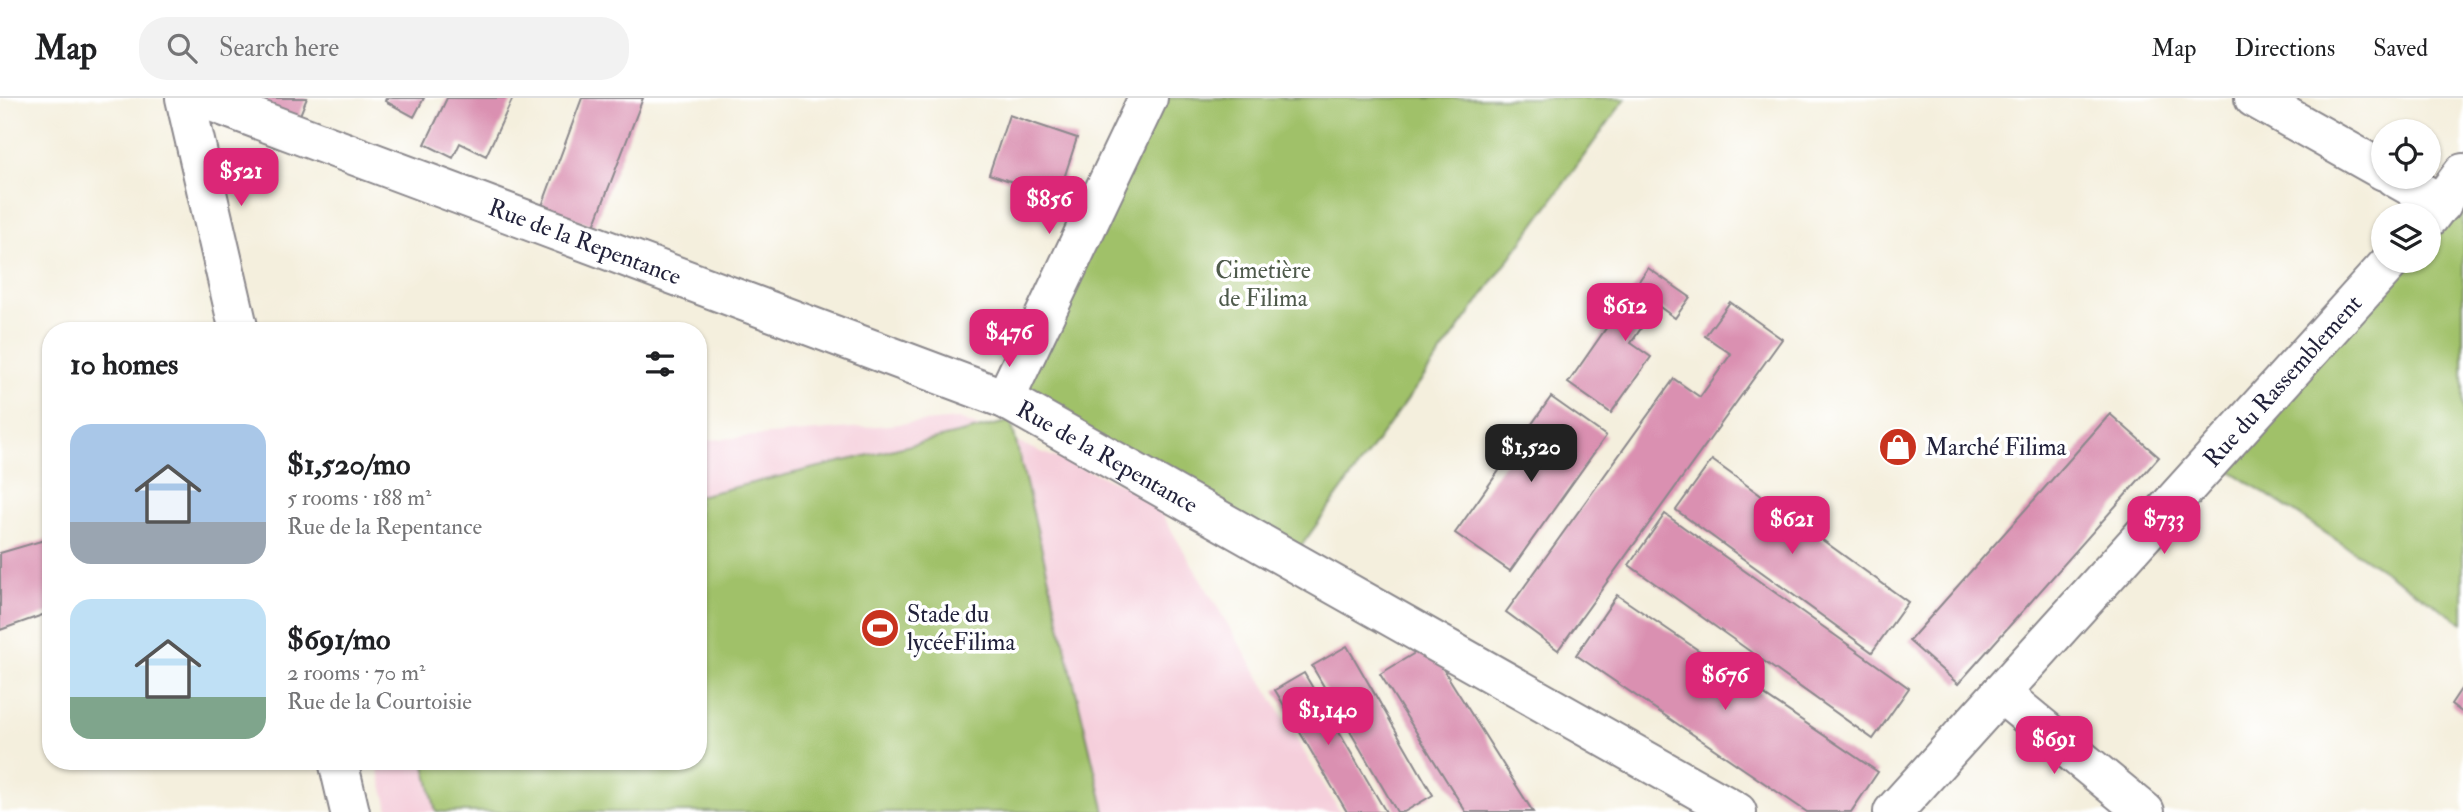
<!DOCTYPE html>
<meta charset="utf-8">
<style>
:root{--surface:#fff;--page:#f2f2f2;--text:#202124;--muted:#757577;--line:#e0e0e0;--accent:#db2777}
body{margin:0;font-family:"IM FELL Double Pica",serif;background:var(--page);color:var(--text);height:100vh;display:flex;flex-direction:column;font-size:26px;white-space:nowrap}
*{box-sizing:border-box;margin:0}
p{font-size:23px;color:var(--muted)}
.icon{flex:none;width:38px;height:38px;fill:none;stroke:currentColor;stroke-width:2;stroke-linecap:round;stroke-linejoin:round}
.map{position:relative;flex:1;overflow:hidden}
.sheet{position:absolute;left:42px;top:224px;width:665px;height:448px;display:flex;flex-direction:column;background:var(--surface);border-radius:28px;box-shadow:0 2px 5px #0004}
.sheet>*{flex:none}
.fabs{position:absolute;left:2371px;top:21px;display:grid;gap:14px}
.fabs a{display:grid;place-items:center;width:70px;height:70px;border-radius:50%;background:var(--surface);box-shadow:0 2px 5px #0004;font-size:35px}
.price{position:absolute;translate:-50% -60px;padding:0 16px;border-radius:14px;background:var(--accent);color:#fff;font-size:23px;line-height:46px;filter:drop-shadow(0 2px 4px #0008)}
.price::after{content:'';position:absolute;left:50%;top:42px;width:21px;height:16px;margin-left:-10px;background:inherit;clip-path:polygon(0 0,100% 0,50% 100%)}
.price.on{background:#222;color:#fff}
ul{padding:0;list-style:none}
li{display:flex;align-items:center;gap:21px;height:175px;padding:0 28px}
li span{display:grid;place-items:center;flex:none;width:196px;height:140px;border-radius:21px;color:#555}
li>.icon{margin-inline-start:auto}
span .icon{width:84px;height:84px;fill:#fffc;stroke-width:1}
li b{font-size:30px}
h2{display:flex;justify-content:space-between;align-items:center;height:84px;padding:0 28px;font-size:30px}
header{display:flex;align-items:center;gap:42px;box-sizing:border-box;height:98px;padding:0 35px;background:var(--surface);border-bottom:2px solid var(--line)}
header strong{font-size:33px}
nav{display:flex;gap:38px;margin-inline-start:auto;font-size:24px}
.search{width:490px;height:63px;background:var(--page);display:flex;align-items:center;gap:18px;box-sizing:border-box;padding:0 24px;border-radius:28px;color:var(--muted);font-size:26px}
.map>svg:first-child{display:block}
</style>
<header>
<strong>Map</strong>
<div class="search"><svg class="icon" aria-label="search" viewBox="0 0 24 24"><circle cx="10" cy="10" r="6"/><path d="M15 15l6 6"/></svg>Search here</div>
<nav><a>Map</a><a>Directions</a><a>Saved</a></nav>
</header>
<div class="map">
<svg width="2463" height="714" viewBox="0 0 2463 714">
<rect width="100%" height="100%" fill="#fff"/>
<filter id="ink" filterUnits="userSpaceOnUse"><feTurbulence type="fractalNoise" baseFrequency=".0143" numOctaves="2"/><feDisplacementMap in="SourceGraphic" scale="14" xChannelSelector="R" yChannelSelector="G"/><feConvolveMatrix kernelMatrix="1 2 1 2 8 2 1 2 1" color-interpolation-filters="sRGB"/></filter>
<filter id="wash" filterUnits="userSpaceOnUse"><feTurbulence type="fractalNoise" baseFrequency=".00686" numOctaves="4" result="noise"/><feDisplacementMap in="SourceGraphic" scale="28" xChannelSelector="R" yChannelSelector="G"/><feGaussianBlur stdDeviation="1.57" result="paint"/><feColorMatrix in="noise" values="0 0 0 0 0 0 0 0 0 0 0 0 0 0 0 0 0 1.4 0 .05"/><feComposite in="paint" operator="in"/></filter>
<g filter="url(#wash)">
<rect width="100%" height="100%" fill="#f4efdd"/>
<path fill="#f5cfdb" d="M959,321L1151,398L1340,714H389L376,663H698V343Z"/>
<path fill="#a0c169" stroke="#617252" stroke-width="2" d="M1148,0H1626L1291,462L1005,301Z
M2463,86V525L2228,371L2399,163H2429V127Z
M1011,323L1105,714H436L424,663H698V398Z"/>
<g id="blocks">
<path fill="#da90b1" d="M237,0H307L295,29Z
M386,0H424L414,19L385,3Z
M447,0H513L486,58L460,45L453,60L425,46Z
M582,0H643L594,128L542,108Z
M1009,17L1077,40L1058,99L989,76Z
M1648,170L1690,199L1675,220L1657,207L1631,245L1651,259L1611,315L1568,285Z
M1730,204L1782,241L1558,552L1506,514L1674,281L1700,299L1731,256L1705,238Z
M1551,299L1606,338L1510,473L1455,435Z
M2110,316L2159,359L1958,586L1909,543Z
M1712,362L1908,504L1872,554L1676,412Z
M1665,416L1909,590L1873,641L1629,467Z
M51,440V514L0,532V455Z
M1617,497L1878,674L1851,714H1807L1576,557Z
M1428,547L1533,714H1466L1380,576Z
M1347,548L1433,697L1404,714H1397L1312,568Z
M1304,575L1386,714H1347L1275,592Z
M2463,588V615L2451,606Z"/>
</g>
</g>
<g filter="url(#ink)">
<use href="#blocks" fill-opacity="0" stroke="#8b888c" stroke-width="2"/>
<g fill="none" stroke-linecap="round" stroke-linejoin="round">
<defs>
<g id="minor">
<path d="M185,0L239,233"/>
<path id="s1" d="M201,0L1005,301L1737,714"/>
<path d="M2254,0L2384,73"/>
<path d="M2394,79L2442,106"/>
<path d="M2429,120L2463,75"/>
<path d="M1005,301L1148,0"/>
<path d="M2000,595L2145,714"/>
<path d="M338,663L350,714"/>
<path id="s2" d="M1893,714L2391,163"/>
</g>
</defs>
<use href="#minor" stroke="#8b888c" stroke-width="42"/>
<use href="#minor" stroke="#fff" stroke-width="38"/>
</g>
</g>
<defs>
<symbol id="shop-disc" viewBox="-11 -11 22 22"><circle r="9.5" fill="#c8321e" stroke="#fff"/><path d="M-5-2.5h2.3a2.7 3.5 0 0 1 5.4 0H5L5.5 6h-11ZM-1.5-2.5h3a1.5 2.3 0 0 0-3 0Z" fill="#fff"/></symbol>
<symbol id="stadium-disc" viewBox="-11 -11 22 22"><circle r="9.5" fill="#c8321e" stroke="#fff"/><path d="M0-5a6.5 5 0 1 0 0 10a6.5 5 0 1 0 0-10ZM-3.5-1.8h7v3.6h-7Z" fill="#fff"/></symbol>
</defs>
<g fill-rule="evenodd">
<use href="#shop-disc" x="1876" y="327" width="44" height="44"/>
<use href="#stadium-disc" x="858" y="508" width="44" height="44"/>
</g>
<g text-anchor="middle" stroke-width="7" stroke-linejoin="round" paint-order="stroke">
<g font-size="24" fill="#22223b" stroke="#fff">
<text dy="8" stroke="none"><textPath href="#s1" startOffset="410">Rue de la Repentance</textPath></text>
<text dy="8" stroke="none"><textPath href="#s2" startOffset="581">Rue du Rassemblement</textPath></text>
<text dy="8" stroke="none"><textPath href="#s1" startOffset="976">Rue de la Repentance</textPath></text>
</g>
<g font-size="24" fill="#4e5a4b" stroke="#fff">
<text x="1263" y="180">Cimetière<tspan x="1263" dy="28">de Filima</tspan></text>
</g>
<g font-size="24" fill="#22223b" stroke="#fff" text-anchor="start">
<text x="1925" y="357">Marché Filima</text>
<text x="907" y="524">Stade du<tspan x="907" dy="28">lycéeFilima</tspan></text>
</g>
</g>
</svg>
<div class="fabs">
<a><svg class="icon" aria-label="locate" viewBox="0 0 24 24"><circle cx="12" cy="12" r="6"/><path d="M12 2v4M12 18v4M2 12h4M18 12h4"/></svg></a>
<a><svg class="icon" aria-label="layers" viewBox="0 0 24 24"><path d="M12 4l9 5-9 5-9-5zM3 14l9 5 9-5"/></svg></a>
</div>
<b class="price" style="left:241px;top:110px">$521</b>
<b class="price" style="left:1049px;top:138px">$856</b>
<b class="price" style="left:1625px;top:245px">$612</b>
<b class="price" style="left:1009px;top:271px">$476</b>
<b class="price on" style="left:1531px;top:386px">$1,520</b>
<b class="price" style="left:1792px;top:458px">$621</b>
<b class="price" style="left:2164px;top:458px">$733</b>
<b class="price" style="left:1725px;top:614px">$676</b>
<b class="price" style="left:1328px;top:649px">$1,140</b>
<b class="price" style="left:2054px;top:678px">$691</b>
<section class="sheet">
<h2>10 homes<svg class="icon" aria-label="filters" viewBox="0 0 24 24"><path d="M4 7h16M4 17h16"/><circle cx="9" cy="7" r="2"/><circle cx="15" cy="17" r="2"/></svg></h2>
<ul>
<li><span style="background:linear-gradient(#a9c7e8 70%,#9aa5b1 0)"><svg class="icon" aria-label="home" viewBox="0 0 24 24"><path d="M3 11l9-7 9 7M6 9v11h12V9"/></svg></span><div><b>$1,520/mo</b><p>5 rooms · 188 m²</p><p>Rue de la Repentance</p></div></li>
<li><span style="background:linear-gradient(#bfe0f5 70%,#7fa58c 0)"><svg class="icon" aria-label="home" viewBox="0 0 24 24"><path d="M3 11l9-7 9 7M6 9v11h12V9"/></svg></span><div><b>$691/mo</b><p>2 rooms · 70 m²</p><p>Rue de la Courtoisie</p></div></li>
</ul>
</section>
</div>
